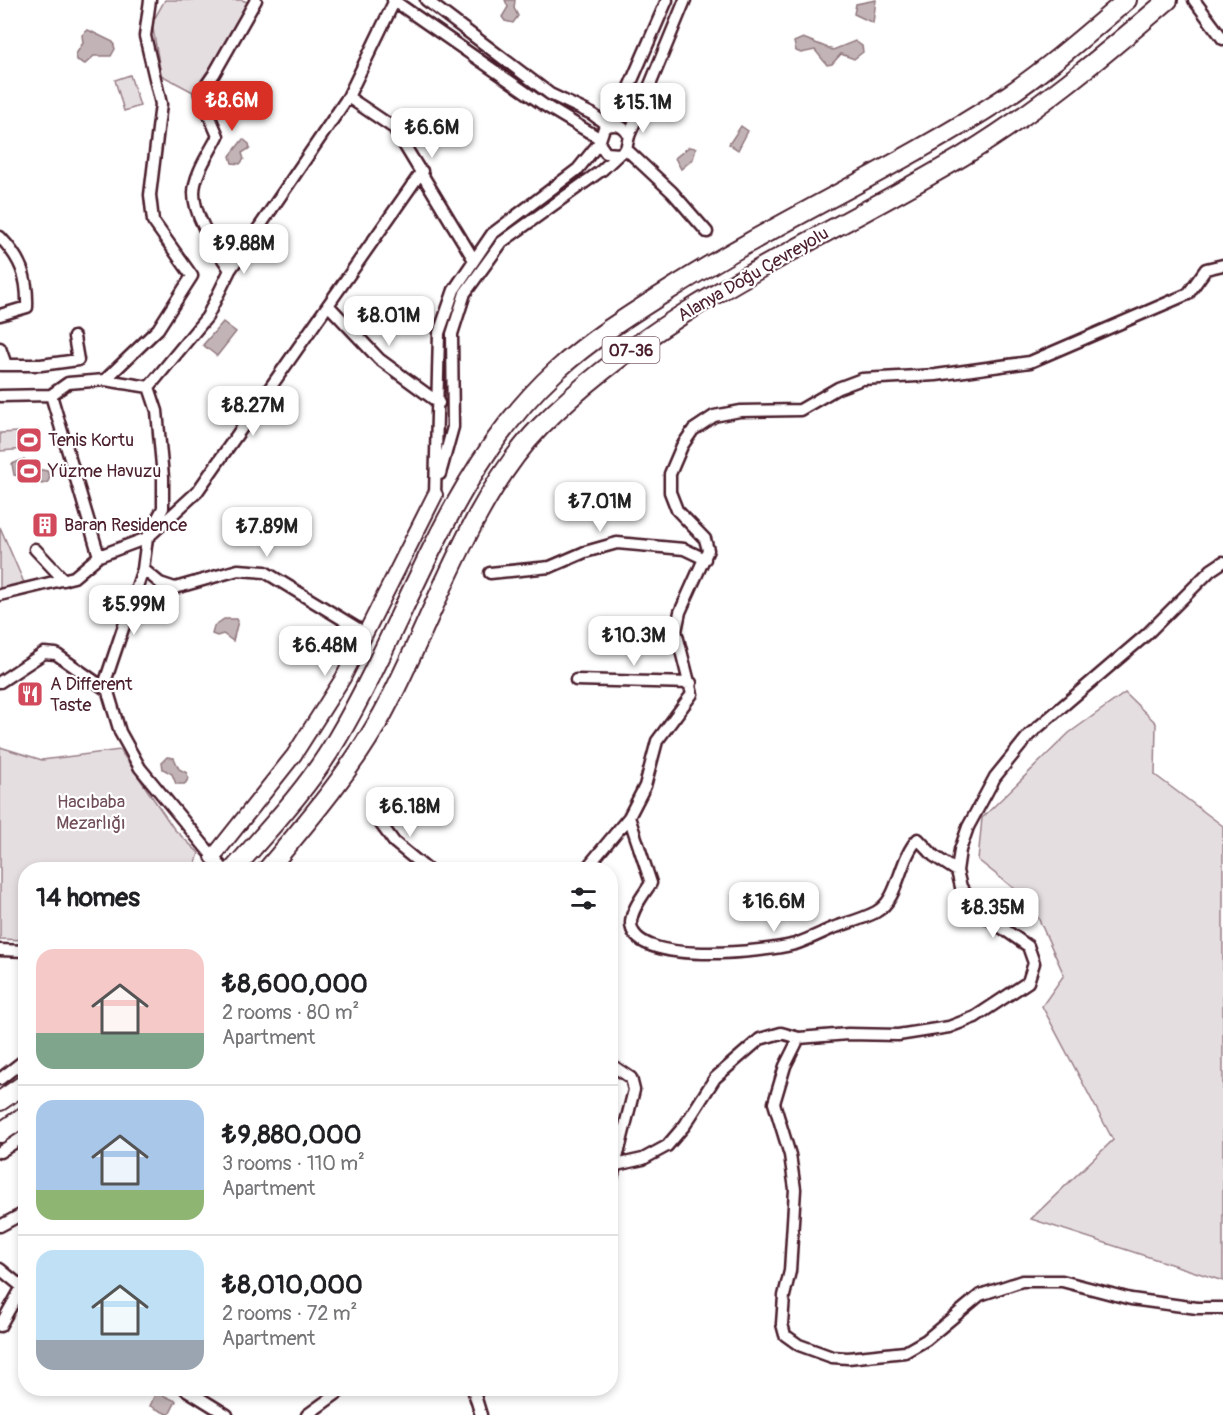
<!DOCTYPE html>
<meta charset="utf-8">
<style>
:root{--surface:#fff;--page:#f6f6f6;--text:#202124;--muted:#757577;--line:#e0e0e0;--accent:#d93025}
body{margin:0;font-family:Pangolin,sans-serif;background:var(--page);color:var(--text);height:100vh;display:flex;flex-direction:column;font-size:22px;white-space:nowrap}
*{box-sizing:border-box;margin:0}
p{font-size:20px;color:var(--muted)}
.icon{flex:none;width:33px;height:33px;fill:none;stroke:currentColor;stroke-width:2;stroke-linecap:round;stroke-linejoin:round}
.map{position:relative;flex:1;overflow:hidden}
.sheet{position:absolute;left:18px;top:862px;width:600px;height:534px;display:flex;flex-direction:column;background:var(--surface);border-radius:24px;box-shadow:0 3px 9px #0003}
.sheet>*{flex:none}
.price{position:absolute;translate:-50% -51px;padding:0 14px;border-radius:12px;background:#fff;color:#222;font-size:20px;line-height:39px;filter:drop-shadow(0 2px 3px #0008)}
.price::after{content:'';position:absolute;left:50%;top:36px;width:18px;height:14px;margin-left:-9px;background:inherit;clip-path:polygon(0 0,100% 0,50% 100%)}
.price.on{background:var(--accent);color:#fff}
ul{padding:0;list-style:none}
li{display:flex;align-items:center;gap:18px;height:150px;padding:0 18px}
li+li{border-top:2px solid var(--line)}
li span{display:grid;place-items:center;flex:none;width:168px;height:120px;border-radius:18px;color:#555}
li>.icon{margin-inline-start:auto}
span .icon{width:72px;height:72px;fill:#fffc;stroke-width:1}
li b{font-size:26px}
h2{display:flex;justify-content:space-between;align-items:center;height:72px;padding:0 18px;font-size:26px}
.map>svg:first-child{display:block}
</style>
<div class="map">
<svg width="1223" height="1415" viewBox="0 0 1223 1415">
<rect width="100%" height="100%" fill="#fff"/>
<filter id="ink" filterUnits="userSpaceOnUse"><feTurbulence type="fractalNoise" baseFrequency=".0167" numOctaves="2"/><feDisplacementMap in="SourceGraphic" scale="12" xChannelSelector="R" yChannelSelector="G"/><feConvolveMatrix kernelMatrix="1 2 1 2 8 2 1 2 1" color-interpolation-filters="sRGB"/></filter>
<g filter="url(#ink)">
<path fill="#e5dee0" stroke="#987e86" stroke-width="1.5" d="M165,0H242L250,3L226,45L193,92L161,75L152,23Z
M130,75L140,106L124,111L115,80Z
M39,431L40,448L0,451V433Z
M0,527L25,585L0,590Z
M1125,693L1156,723L1155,775L1223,826V1281L1031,1219L1113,1140L1042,1006L1064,975L1031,902L978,860L982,818L1069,733Z
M0,747L42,760L120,750L174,829L199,853L194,870H26L25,940L0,939Z"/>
<path fill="#c1b3b6" stroke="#91787e" stroke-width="1.5" d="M505,0H515L514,8L518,16L513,23L505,21L502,17L508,7Z
M876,0L873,23L854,14L856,4Z
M88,30L113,42L115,49L111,56H94L85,64L77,60L76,54L83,43L82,35Z
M803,38L833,50L855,41L862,46L863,52L854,59L841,54L832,64L827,65L815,50L801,53L796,51L794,42Z
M741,126L748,131L738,150L729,144Z
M243,139L249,144L250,148L242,153L244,159L240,164L232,163L230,156Z
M689,147L696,148L693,159L681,169L675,158Z
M223,322L236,332L217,356L203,345Z
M24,459L37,469L47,471L50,476L48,482L42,484L31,478L14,475L12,464Z
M224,619H237L238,621L233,641L223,634L217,636L212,634L214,626Z
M167,757L174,758L179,769L187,773L188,779L185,784H176L172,774L163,769L162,762Z
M156,1392L176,1401L169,1415L150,1406Z"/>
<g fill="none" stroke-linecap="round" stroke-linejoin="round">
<defs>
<path id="street" d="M393,0L544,105L599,138
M426,0L550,94L592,114L608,126
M1194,0L1223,39
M348,97L394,128L474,260
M613,124L667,0
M629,136L685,0
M626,149L672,192L707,232
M0,237C21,259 28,277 27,307L0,315
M230,270C217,249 194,219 194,193C194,174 210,152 218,136L200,94L214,74L256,0
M328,305L379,359L439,403
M0,348L6,365
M0,365H41L78,360L74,337
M105,380L158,329L192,276L153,221L150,195L161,104L145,36L150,0
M149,387L157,411L163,477V508L147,538L143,569L105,682L120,732L140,768L224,870
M51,395L99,556
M0,396L51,395L68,383L105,380L149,387L207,317L230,270L348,97L395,0
M440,474L453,427L452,334L465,293L502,242L602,170L619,154
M435,495L439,333L454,290L492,234L578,169L599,143L604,128C614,122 624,125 629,136L626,149L619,154L606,153L599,143
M35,549L64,580
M143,569L160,583L175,588L238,570L265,572L365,633
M490,573L550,567L585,552L617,543L684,549L705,559
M0,595L74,577L99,556L147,538L197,492L422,171
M576,680L691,683
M0,682L44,653L56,654L107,690
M629,817L651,883C644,894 631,910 631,923C632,967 766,952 795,944C808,940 821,933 833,928C847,923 863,919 876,912C900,899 898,860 918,839L934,856L957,871
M378,820L394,842L428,870
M585,870L629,817L645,786L657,741L692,694L676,631L680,612L708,550L705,539L677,510L670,492V474L682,446L693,430L714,416L740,411L800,410L838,388L862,379L936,375L1030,362L1188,294L1206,269L1223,265
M0,950L26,951
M799,1038L785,1066L774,1103L790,1155L795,1189L790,1271L784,1296L782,1324L785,1335L799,1345L832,1357L848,1358L905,1352L926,1340L980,1295L1022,1281H1062L1131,1299L1197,1308H1223
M610,1064L631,1078L634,1090L610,1186
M0,1079L26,1059
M0,1152L26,1135
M616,1165L643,1159L667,1146L685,1125L715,1078L760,1039L781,1033L799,1038L848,1034L898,1035L949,1027L975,1017L1028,982L1034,963L1028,946L979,912L961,887L957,871L960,850L968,827L995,777L1029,735L1146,635L1211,570L1223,562
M0,1226L26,1212
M0,1269L22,1287L0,1326
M185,1389L227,1415
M473,1389L481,1415
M307,1415L343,1389"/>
<path id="secondary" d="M213,857L294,755L343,678L435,495"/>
<path id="highway" d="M233,870C269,829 309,787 337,739C409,617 449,469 556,371C590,340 628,316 666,292C774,223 893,170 1001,100C1045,71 1086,35 1127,0
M267,870C309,820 350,772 382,715C431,625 469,500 540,427C659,306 820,242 963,156C1037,111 1103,56 1168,0
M0,1101L26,1083
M0,1133L26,1115"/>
</defs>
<use href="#street" stroke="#4a1f2b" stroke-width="15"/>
<use href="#secondary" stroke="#4a1f2b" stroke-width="18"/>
<use href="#highway" stroke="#4a1f2b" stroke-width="22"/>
<use href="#street" stroke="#fff" stroke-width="10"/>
<use href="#secondary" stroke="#fff" stroke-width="14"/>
<use href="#highway" stroke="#fff" stroke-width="18"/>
</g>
</g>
<defs>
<symbol id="stadium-square" viewBox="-11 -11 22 22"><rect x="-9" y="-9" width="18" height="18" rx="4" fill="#d1495b" stroke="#fff"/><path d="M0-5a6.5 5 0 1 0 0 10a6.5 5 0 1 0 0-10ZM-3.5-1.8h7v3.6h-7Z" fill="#fff"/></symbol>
<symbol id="building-square" viewBox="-11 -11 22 22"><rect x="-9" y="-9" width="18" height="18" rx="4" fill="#d1495b" stroke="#fff"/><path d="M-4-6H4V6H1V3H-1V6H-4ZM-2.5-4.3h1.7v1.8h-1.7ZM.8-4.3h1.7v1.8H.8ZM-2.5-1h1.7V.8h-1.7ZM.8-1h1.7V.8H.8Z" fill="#fff"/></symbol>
<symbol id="restaurant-square" viewBox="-11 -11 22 22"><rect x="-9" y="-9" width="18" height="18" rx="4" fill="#d1495b" stroke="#fff"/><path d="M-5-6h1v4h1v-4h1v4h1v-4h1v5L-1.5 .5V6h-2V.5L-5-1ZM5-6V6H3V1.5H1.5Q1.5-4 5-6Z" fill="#fff"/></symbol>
</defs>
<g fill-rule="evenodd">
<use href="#stadium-square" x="14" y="425" width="30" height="30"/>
<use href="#stadium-square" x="14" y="456" width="30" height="30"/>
<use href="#building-square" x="30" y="510" width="30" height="30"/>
<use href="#restaurant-square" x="15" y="679" width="30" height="30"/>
</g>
<g text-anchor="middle" stroke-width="4.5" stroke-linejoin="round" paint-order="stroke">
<rect fill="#fff" stroke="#80626b" stroke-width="1.5" x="602.5" y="337" width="57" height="26" rx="4.5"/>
<g font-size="16" font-weight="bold" fill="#4a1f2b">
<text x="631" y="356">07-36</text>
</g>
<g font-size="18" fill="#4a1f2b" stroke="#fff">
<text transform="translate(753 274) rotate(-30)" y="6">Alanya Doğu Çevreyolu</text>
</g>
<g font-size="18" fill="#4a1f2b" stroke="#fff" text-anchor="start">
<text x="48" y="446">Tenis Kortu</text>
<text x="48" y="477">Yüzme Havuzu</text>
<text x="64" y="531">Baran Residence</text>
<text x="50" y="690">A Different<tspan x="50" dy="21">Taste</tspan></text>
</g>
<g font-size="18" fill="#714f58" stroke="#fff">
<text x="91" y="808">Hacıbaba<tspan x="91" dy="21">Mezarlığı</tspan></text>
</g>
</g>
</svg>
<b class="price on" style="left:232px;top:132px">₺8.6M</b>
<b class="price" style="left:643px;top:134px">₺15.1M</b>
<b class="price" style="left:432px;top:159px">₺6.6M</b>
<b class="price" style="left:244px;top:275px">₺9.88M</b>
<b class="price" style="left:389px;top:347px">₺8.01M</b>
<b class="price" style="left:253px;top:437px">₺8.27M</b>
<b class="price" style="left:600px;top:533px">₺7.01M</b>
<b class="price" style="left:267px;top:558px">₺7.89M</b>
<b class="price" style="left:134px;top:636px">₺5.99M</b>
<b class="price" style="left:634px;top:667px">₺10.3M</b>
<b class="price" style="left:325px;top:677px">₺6.48M</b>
<b class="price" style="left:410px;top:838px">₺6.18M</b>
<b class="price" style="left:774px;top:933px">₺16.6M</b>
<b class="price" style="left:993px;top:939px">₺8.35M</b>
<section class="sheet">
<h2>14 homes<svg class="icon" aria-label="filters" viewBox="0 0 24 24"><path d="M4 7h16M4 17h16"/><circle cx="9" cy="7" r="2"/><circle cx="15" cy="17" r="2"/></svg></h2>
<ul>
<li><span style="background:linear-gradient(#f6c9c9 70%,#7fa58c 0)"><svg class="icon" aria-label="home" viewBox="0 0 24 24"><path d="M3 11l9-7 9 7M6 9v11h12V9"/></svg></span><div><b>₺8,600,000</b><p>2 rooms · 80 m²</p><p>Apartment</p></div></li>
<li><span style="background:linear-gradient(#a9c7e8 75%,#8fb573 0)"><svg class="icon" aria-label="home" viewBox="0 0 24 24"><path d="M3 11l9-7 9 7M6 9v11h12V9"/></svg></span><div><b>₺9,880,000</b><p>3 rooms · 110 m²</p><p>Apartment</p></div></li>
<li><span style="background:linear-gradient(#bfe0f5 75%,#9aa5b1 0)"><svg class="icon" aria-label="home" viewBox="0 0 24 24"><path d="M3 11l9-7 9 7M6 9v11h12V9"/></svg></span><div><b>₺8,010,000</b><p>2 rooms · 72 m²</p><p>Apartment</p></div></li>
</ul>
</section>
</div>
